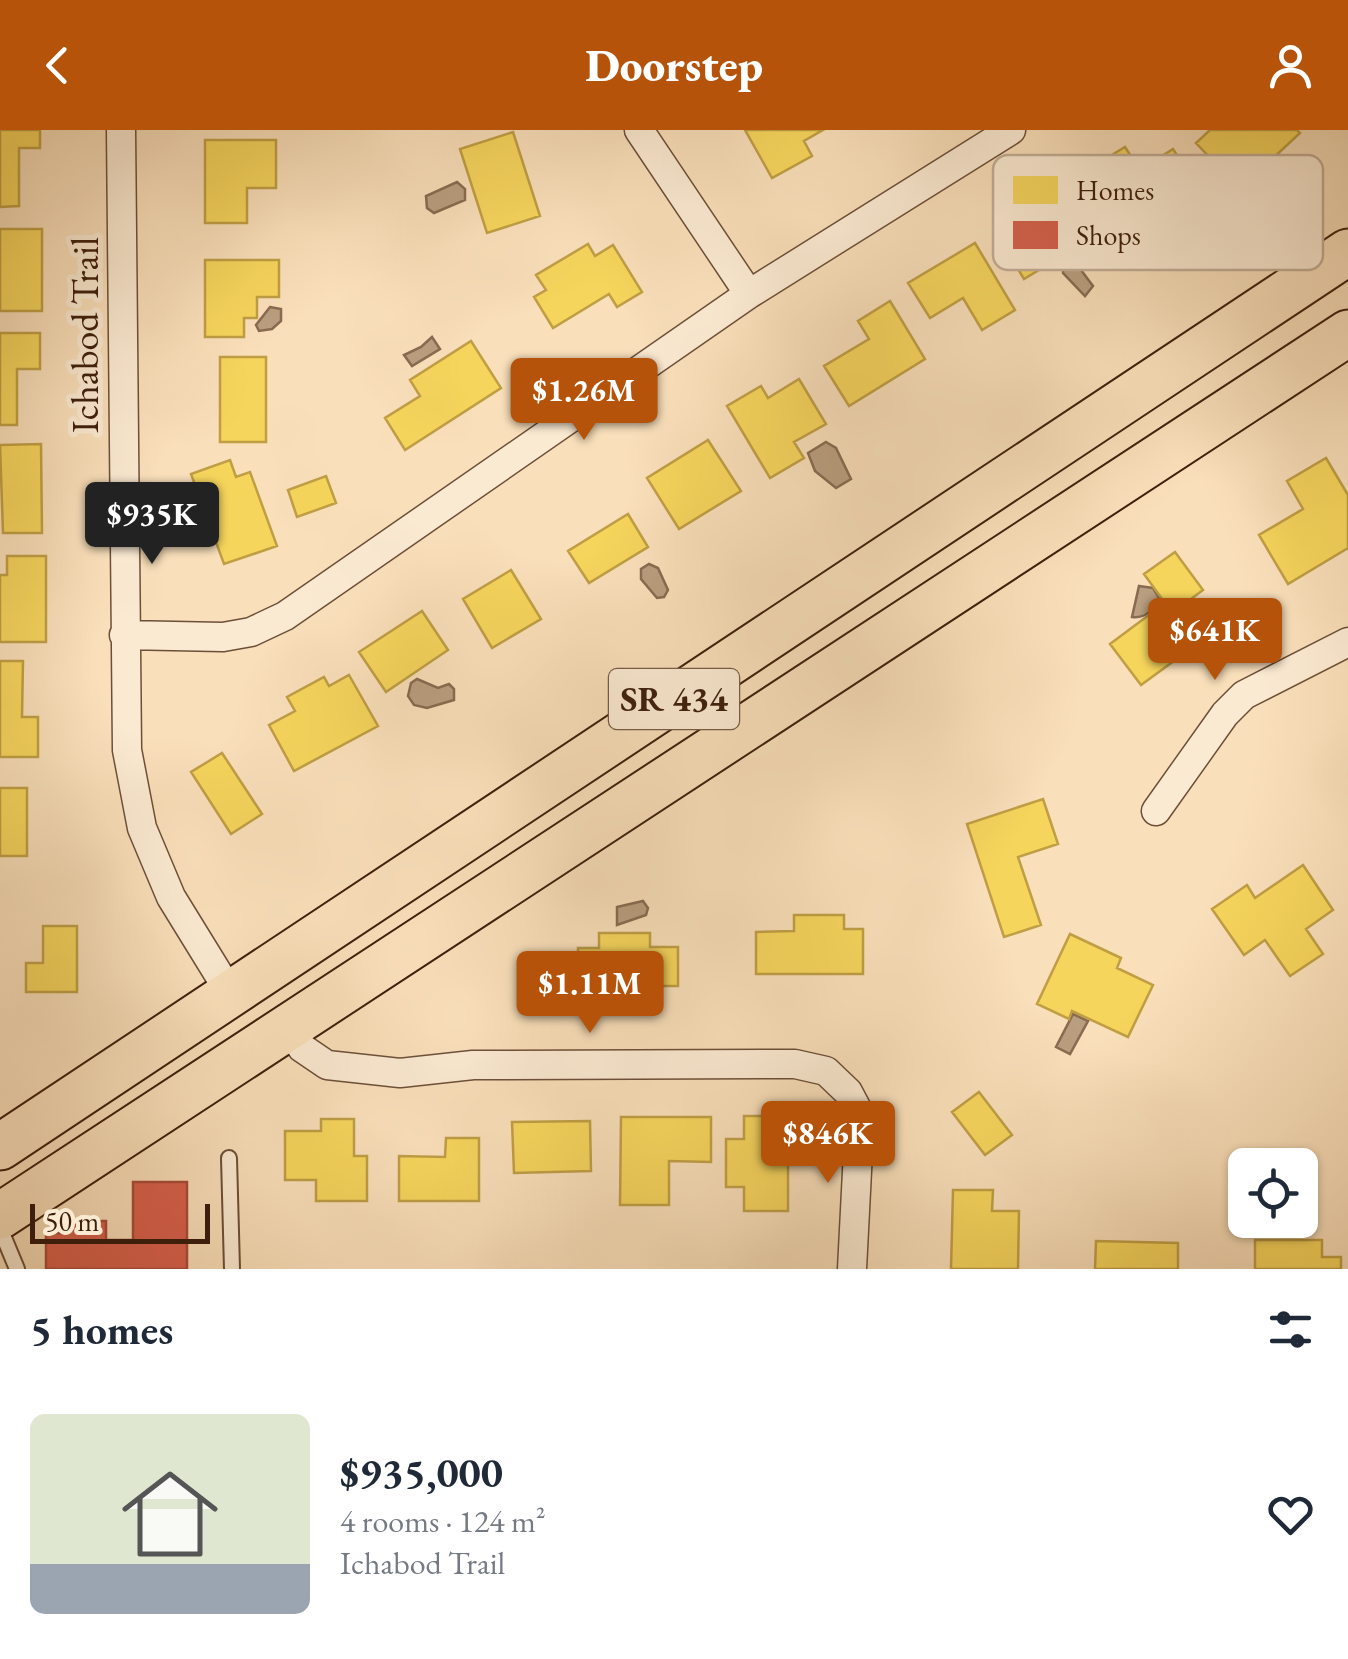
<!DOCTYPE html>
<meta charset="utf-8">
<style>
:root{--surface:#fff;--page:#f6f6f7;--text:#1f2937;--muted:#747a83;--line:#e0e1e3;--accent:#b45309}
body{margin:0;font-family:"EB Garamond",serif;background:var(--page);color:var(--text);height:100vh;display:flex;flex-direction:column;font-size:38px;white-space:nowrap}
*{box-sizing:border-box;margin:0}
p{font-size:32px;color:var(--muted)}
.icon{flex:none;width:55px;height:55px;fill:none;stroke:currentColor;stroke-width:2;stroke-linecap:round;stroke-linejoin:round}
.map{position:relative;height:1139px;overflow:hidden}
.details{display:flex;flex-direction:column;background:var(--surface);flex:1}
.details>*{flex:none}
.controls{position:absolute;left:1228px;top:1018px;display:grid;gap:20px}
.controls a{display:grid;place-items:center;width:90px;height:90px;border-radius:15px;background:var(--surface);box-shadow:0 2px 8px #0004;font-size:50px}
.scale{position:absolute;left:30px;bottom:25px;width:180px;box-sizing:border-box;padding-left:10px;border:5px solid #3e1f0c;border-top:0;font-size:28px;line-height:35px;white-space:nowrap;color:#3e1f0c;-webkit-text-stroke:8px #fbead2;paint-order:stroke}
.price{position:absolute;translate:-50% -85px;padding:0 22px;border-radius:10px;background:var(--accent);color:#fff;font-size:32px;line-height:65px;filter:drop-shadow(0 2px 5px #0008)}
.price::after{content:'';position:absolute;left:50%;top:60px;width:30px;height:22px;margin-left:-15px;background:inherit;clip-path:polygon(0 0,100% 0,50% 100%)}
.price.active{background:#222;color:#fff}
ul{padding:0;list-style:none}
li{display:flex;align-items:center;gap:30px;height:250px;padding:0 30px}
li+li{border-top:2px solid var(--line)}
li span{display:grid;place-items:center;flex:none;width:280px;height:200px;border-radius:15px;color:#555}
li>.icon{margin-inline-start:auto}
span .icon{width:120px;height:120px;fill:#fffc;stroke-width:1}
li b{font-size:42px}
h2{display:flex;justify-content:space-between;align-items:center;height:120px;padding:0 30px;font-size:42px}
header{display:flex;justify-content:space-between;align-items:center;height:130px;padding:0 30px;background:var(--accent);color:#fff;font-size:45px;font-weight:800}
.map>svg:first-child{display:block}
</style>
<header><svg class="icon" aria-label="back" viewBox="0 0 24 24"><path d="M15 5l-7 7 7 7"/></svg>Doorstep<svg class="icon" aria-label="person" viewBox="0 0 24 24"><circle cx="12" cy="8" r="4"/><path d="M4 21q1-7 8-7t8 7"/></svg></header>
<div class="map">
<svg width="1348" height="1139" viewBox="0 0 1348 1139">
<rect width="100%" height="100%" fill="#f9dfba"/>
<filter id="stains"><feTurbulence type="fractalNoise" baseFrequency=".002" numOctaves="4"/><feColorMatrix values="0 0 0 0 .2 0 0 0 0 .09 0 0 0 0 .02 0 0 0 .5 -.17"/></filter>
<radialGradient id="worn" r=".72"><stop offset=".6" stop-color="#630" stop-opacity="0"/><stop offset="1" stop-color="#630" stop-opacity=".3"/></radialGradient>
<path fill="#b99e7f" stroke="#886b51" stroke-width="2.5" d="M457,52L465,59V70L434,83L427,78L426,66Z
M1084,125L1081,140L1093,156L1085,166L1063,143L1064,130Z
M270,177L281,179V191L272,199L259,201L256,195Z
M432,207L440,219L412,236L404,225L421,217Z
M826,312L836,318L851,349L836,358L815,341L808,323Z
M649,434L658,438L668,460L664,467L657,468L641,449V439Z
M1139,456L1153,458L1159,468C1155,479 1145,489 1132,487Z
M417,549L438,558L449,554L454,559V570L427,578L414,575L408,566L411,553Z
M643,771L648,778L646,785L617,795V777Z
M1073,884L1088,891L1070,924L1056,917Z"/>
<path fill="#f6d55c" stroke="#bf9e44" stroke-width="2.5" d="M0,0H40V18H19V76L0,77Z
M745,0H823L804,11L812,26L772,48Z
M1210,0H1297L1300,3L1240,59L1196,13Z
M513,2L540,86L487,103L460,19Z
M205,10H276V58H247V93H205Z
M1125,17L1140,40L1173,19L1197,56L1183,64L1191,76L1159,96L1151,84L1132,96L1094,36Z
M1077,52L1105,100L1024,149L995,101Z
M0,99H42V181H0Z
M975,113L1015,180L982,200L963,168L930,188L908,153Z
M588,114L595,126L613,115L642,162L617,177L609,164L553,198L534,167L546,160L536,145Z
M205,130H279V167H257V188H244V207H205Z
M890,171L925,229L849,276L824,236L869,209L858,191Z
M0,203H40V239H17V295H0Z
M471,211L501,258L405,320L385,288L420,266L410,250Z
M220,227H266V312H220Z
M799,249L826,294L794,312L804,328L770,348L727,276L761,256L768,268Z
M708,310L741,361L679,399L647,348Z
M41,314L42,403H3L0,315Z
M1326,328L1348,365V418L1288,454L1259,405L1303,379L1287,351Z
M230,330L236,347L250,342L277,416L224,434L191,344Z
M326,346L336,373L297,387L288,360Z
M628,384L648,417L589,453L568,421Z
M1175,422L1203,460L1191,469L1215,501L1141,555L1110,514L1165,473L1144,444Z
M7,426H46V512H0V445H7Z
M511,440L541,489L492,518L463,469Z
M422,481L448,520L386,562L359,522Z
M0,531H23L22,587H38V627H0Z
M349,545L378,596L294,641L269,595L295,581L287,567L324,547L329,556Z
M222,623L262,684L231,704L191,642Z
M0,658H27V726H0Z
M1043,669L1058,714L1018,727L1041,795L1004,807L967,694Z
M1303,735L1333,780L1306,799L1323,824L1290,846L1265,810L1244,825L1212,779L1247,755L1255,768Z
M794,785H844V799H863V844H756V802L794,801Z
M43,796H77V862H26V833H43Z
M599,803H650V817H678V856H578V818H599Z
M1070,804L1121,828L1117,838L1153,855L1128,907L1072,881L1069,889L1037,874Z
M979,962L1012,1005L985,1025L952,982Z
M744,986H788V1081H744V1057H726V1009H744Z
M621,987H711V1032L669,1031V1075H620Z
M321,989H354V1026H367V1071H316V1050H285V1001H321Z
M590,991L591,1041L514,1043L512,992Z
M446,1008H479V1071H399V1026L445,1027Z
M953,1060H993L992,1081H1019L1018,1139H951Z
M1255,1110H1322V1127H1341V1139H1255Z
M1096,1111L1178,1113V1139H1095Z"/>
<path fill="#d6604d" stroke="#a84c3a" stroke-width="2.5" d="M133,1052H187V1139H46V1103H64V1091H106V1110H133Z"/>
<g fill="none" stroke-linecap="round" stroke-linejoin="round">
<defs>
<path id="lane" d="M229,1028L232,1139
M0,1098L17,1139"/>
<path id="street" d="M121,0L127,620L142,698L171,767L232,866
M639,0L749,164
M124,505L223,507L251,502L285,486L749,164L1011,0
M1156,681L1225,584L1244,565L1348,512
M289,895L302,918L327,935L400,943L473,935L795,934L826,941L848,962L857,979L859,1002L852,1139"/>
<path id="primary" d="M0,1017L1348,122
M0,1086L1348,203"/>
</defs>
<use href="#lane" stroke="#6d4f38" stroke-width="18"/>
<use href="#street" stroke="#6d4f38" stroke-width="31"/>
<use href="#primary" stroke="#3e1f0c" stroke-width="49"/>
<use href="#lane" stroke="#fbead2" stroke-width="14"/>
<use href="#street" stroke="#fbead2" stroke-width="28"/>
<use href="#primary" stroke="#f9dfba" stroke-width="45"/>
</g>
<g text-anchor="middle" stroke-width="10" stroke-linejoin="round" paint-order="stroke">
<rect fill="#fbead2" stroke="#775c47" stroke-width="2.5" x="609" y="539" width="130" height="60" rx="8"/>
<g font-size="35" font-weight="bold" fill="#3e1f0c">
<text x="674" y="581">SR 434</text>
</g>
<g font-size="38" fill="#3e1f0c" stroke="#fbead2">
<text transform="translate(85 205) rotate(-90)" y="13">Ichabod Trail</text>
</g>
</g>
<rect x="993" y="25" width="330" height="115" rx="15" fill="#fbead2" stroke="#c2ad97" stroke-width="2.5"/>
<rect x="1013" y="46" width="45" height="28" fill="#f6d55c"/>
<rect x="1013" y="91" width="45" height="28" fill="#d6604d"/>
<g font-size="28" fill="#3e1f0c">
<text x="1076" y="70">Homes</text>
<text x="1076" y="115">Shops</text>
</g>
<rect width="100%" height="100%" filter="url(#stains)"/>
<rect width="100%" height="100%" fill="url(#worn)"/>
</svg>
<div class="controls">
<a><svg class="icon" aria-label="locate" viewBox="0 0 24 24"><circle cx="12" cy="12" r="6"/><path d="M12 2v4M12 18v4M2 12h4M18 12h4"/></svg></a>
</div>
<div class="scale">50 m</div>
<b class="price" style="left:584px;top:313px">$1.26M</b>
<b class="price active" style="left:152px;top:437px">$935K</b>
<b class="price" style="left:1215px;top:553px">$641K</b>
<b class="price" style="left:590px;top:906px">$1.11M</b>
<b class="price" style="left:828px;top:1056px">$846K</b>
</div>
<section class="details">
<h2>5 homes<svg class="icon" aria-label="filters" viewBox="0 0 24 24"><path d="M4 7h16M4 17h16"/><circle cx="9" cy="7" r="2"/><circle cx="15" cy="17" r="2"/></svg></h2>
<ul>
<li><span style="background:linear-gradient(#dfe7d0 75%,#9aa5b1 0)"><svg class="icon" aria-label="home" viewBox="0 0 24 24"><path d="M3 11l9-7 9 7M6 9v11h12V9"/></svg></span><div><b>$935,000</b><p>4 rooms · 124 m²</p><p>Ichabod Trail</p></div><svg class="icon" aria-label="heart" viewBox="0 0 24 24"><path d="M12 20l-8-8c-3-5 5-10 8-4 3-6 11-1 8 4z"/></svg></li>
</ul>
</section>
